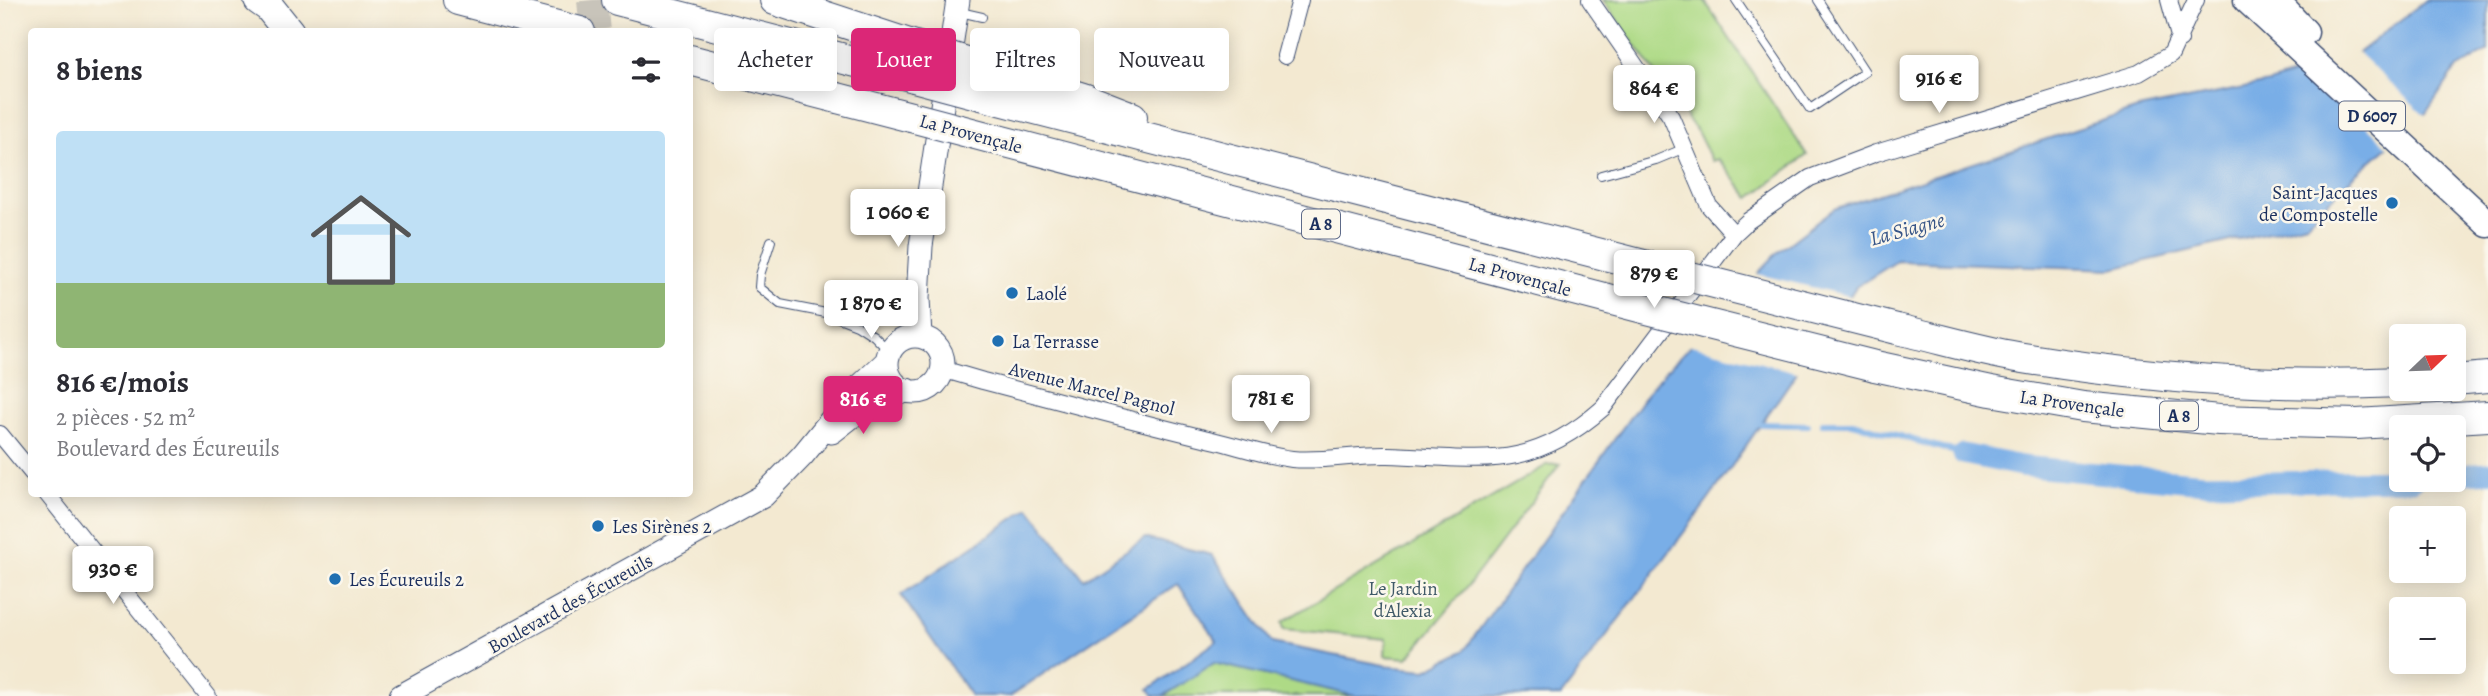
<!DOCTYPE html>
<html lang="fr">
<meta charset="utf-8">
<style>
:root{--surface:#fff;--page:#f2f2f3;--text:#2b2b33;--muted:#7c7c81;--line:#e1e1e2;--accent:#db2777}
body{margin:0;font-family:Alegreya,serif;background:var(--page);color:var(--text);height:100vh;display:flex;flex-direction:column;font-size:26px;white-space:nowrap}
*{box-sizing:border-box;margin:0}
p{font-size:23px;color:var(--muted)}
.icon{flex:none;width:38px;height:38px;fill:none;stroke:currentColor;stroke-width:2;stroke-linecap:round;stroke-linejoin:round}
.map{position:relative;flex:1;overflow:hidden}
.side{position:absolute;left:28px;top:28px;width:665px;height:469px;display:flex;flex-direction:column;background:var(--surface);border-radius:7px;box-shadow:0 4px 18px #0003}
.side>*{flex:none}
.guide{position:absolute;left:714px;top:28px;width:665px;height:63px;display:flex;gap:14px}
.needle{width:46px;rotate:67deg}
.fabs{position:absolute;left:2389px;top:324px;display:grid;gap:14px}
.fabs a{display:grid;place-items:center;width:77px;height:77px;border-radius:7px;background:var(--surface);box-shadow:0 4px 18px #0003;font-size:35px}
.price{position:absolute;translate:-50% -60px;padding:0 16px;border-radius:7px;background:#fff;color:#222;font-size:23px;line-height:46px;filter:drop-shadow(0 2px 4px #0008)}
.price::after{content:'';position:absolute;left:50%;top:42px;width:21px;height:16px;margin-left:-10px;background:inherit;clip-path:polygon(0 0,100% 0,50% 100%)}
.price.active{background:var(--accent);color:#fff}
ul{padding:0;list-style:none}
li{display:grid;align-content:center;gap:14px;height:371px;padding:0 28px}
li+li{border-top:2px solid var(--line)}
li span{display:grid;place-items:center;height:217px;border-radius:7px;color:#555}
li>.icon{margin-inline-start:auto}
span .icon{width:126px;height:126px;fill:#fffc;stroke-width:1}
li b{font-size:30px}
h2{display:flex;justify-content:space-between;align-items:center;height:84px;padding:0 28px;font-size:30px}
.chip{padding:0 24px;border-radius:7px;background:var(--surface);box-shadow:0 4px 18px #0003;font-size:24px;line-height:63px}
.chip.active{background:var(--accent);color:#fff}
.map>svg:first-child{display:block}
</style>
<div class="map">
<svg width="2488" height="696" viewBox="0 0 2488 696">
<rect width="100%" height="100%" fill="#fbf7ec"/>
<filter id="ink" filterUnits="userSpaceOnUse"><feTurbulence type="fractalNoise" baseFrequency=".0143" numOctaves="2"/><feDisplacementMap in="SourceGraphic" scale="14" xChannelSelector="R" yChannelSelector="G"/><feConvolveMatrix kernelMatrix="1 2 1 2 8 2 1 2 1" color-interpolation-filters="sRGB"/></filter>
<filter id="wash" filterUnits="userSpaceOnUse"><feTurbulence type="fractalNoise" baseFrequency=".00686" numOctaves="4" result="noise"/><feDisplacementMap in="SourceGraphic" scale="28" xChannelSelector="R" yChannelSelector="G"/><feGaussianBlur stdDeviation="1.57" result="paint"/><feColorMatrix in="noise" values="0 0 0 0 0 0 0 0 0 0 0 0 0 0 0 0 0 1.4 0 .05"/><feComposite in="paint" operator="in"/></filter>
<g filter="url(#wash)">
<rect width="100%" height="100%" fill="#f3e9d1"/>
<path fill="#aeda86" stroke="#648472" stroke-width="2" d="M1603,0H1704L1807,155L1750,198L1718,159L1712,161L1698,133Z
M1560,464L1471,582L1408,658L1385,656L1386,639L1284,629L1282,622L1547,465Z
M1214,663L1355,696H1163Z"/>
<path fill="#79aee7" stroke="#4a6ea2" stroke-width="2" d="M2426,0H2488V51L2456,69L2426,113L2354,176L2307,223L2112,269L1897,261L1856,287L1709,499L1561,696H1355L1214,663L1163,696H1154L1149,689L1217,641L1178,584L1010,696H971L901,595L1029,508L1084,579L1145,538L1212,555L1272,643L1394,667L1426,670L1464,651L1653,385L1777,253L1834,209L2138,109L2269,83L2355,55Z"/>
<path fill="#f3e9d1" d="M2355,50L2427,117L2391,149L2305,68Z
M1753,273L1853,297L1800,373L1687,344Z"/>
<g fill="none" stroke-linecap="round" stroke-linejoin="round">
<path stroke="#79aee7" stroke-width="6" d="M1822,423H1853L1963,454
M1761,424L1808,425"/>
<path stroke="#79aee7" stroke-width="21" d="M1963,454L2021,466L2205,483L2413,480
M2454,475L2488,472"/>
</g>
</g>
<g filter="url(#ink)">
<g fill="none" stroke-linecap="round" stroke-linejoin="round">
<path stroke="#c8c4ba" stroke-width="30" stroke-dasharray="30 15" stroke-linecap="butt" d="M592,0L595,32"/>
<defs>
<path id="lane" d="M1736,0L1810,109L1865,72L1818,0
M960,12L982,17
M1601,175L1656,160L1685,148
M771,241L760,275L759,287L780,304L826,313L857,325L874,336L890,352"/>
<path id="street" d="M1590,0L1671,117L1709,206L1734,234
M2169,0L2180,40
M1285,56L1300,0
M942,369L983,381C1056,400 1130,420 1204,438C1232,444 1265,456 1292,459C1324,462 1357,454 1388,455C1480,458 1528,474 1603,408L1734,234L1748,221L1810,178L1876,153L2139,73L2171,54L2196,0
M0,434L32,473
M47,494L208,696"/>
<path id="secondary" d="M920,336L918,298L921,246L958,0
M887 364a28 28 0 1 1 56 0a28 28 0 1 1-56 0Z
M832,432L855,414L907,390
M401,696L763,496L802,456L855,391L887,361"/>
<path id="primary" d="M2247,0L2488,224
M2275,0L2305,32"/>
<path id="highway" d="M259,0L269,7L289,32
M458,0L580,32
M617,0L914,77
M775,0L915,46
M690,60L911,117
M996,71L1083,98L1132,117
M1000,100L1675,273
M998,140L1643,308
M1897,329C1937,338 1977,350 2017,357C2144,378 2273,388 2401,382
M1875,366L1991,391L2083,407L2219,420L2357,424L2488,416
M2454,380L2488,377"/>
</defs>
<use href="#lane" stroke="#3b4b6f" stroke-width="10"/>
<use href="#street" stroke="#3b4b6f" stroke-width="18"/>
<use href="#secondary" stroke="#3b4b6f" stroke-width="25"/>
<use href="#primary" stroke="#3b4b6f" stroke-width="29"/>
<use href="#highway" stroke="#3b4b6f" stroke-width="32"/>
<use href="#lane" stroke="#fff" stroke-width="8"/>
<use href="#street" stroke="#fff" stroke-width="16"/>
<use href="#secondary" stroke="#fff" stroke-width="23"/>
<use href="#primary" stroke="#fff" stroke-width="26"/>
<use href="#highway" stroke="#fff" stroke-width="30"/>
<defs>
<path id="highway-bridge" d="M915,46L996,71
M914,77L1000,100
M911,117L998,140
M1675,273L1897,329
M1643,308L1875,366"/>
</defs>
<use href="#highway-bridge" stroke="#3b4b6f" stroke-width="32" stroke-linecap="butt"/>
<use href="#highway-bridge" stroke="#fff" stroke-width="30"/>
</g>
</g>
<g fill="#1f6fb2" stroke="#fbf7ec" stroke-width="2.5">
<circle cx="2392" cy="203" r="7"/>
<circle cx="1012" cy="293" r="7"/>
<circle cx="998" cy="341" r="7"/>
<circle cx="598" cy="526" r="7"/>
<circle cx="335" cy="579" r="7"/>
</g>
<g text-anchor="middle" stroke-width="5" stroke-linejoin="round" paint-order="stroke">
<g fill="#fbf7ec" stroke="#5e6b89" stroke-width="2">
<rect x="2339" y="101.5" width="66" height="29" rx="5"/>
<rect x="1302" y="209.5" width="38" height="29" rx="5"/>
<rect x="2160" y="401.5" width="38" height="29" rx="5"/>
</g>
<g font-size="18" font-weight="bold" fill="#1b2f5e">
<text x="2372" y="122">D 6007</text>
<text x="1321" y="230">A 8</text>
<text x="2179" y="422">A 8</text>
</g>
<g font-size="19" fill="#1b2f5e" stroke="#fbf7ec">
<text transform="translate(971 133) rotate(15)" y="7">La Provençale</text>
<text transform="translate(1520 276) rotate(15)" y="7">La Provençale</text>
<text transform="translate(1092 388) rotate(14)" y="7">Avenue Marcel Pagnol</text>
<text transform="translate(2072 403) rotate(8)" y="7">La Provençale</text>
<text transform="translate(570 603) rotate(-29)" y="7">Boulevard des Écureuils</text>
</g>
<g font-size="19" fill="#1b2f5e" stroke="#fbf7ec" text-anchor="start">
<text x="2378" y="199" text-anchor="end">Saint-Jacques<tspan x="2378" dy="22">de Compostelle</tspan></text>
<text x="1026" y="300">Laolé</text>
<text x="1012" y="348">La Terrasse</text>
<text x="612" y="533">Les Sirènes 2</text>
<text x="349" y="586">Les Écureuils 2</text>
</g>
<g font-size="19" fill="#405a68" stroke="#fbf7ec">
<text x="1403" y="595">Le Jardin<tspan x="1403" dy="22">d'Alexia</tspan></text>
</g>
<g font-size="21" font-style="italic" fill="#375587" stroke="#fbf7ec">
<text transform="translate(1907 229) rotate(-15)" y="7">La Siagne</text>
</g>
</g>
</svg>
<div class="fabs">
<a><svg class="needle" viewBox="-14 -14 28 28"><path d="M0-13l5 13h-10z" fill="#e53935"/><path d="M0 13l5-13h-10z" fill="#7c7c81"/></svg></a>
<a><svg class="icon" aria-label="locate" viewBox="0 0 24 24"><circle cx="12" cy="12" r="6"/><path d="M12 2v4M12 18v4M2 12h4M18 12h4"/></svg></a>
<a>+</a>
<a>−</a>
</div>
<b class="price" style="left:1939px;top:115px">916 €</b>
<b class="price" style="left:1654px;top:125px">864 €</b>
<b class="price" style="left:898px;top:249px">1 060 €</b>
<b class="price" style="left:1654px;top:310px">879 €</b>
<b class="price" style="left:871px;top:340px">1 870 €</b>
<b class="price" style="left:1271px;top:435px">781 €</b>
<b class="price active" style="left:863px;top:436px">816 €</b>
<b class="price" style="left:113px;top:606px">930 €</b>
<div class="guide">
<a class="chip">Acheter</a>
<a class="chip active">Louer</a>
<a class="chip">Filtres</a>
<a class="chip">Nouveau</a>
</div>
<section class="side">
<h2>8 biens<svg class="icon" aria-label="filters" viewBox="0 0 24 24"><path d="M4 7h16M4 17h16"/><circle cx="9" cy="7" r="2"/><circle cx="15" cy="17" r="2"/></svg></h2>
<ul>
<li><span style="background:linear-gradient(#bfe0f5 70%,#8fb573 0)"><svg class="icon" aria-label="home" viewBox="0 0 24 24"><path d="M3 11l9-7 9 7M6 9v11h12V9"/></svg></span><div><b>816 €/mois</b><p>2 pièces · 52 m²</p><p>Boulevard des Écureuils</p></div></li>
</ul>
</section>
</div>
